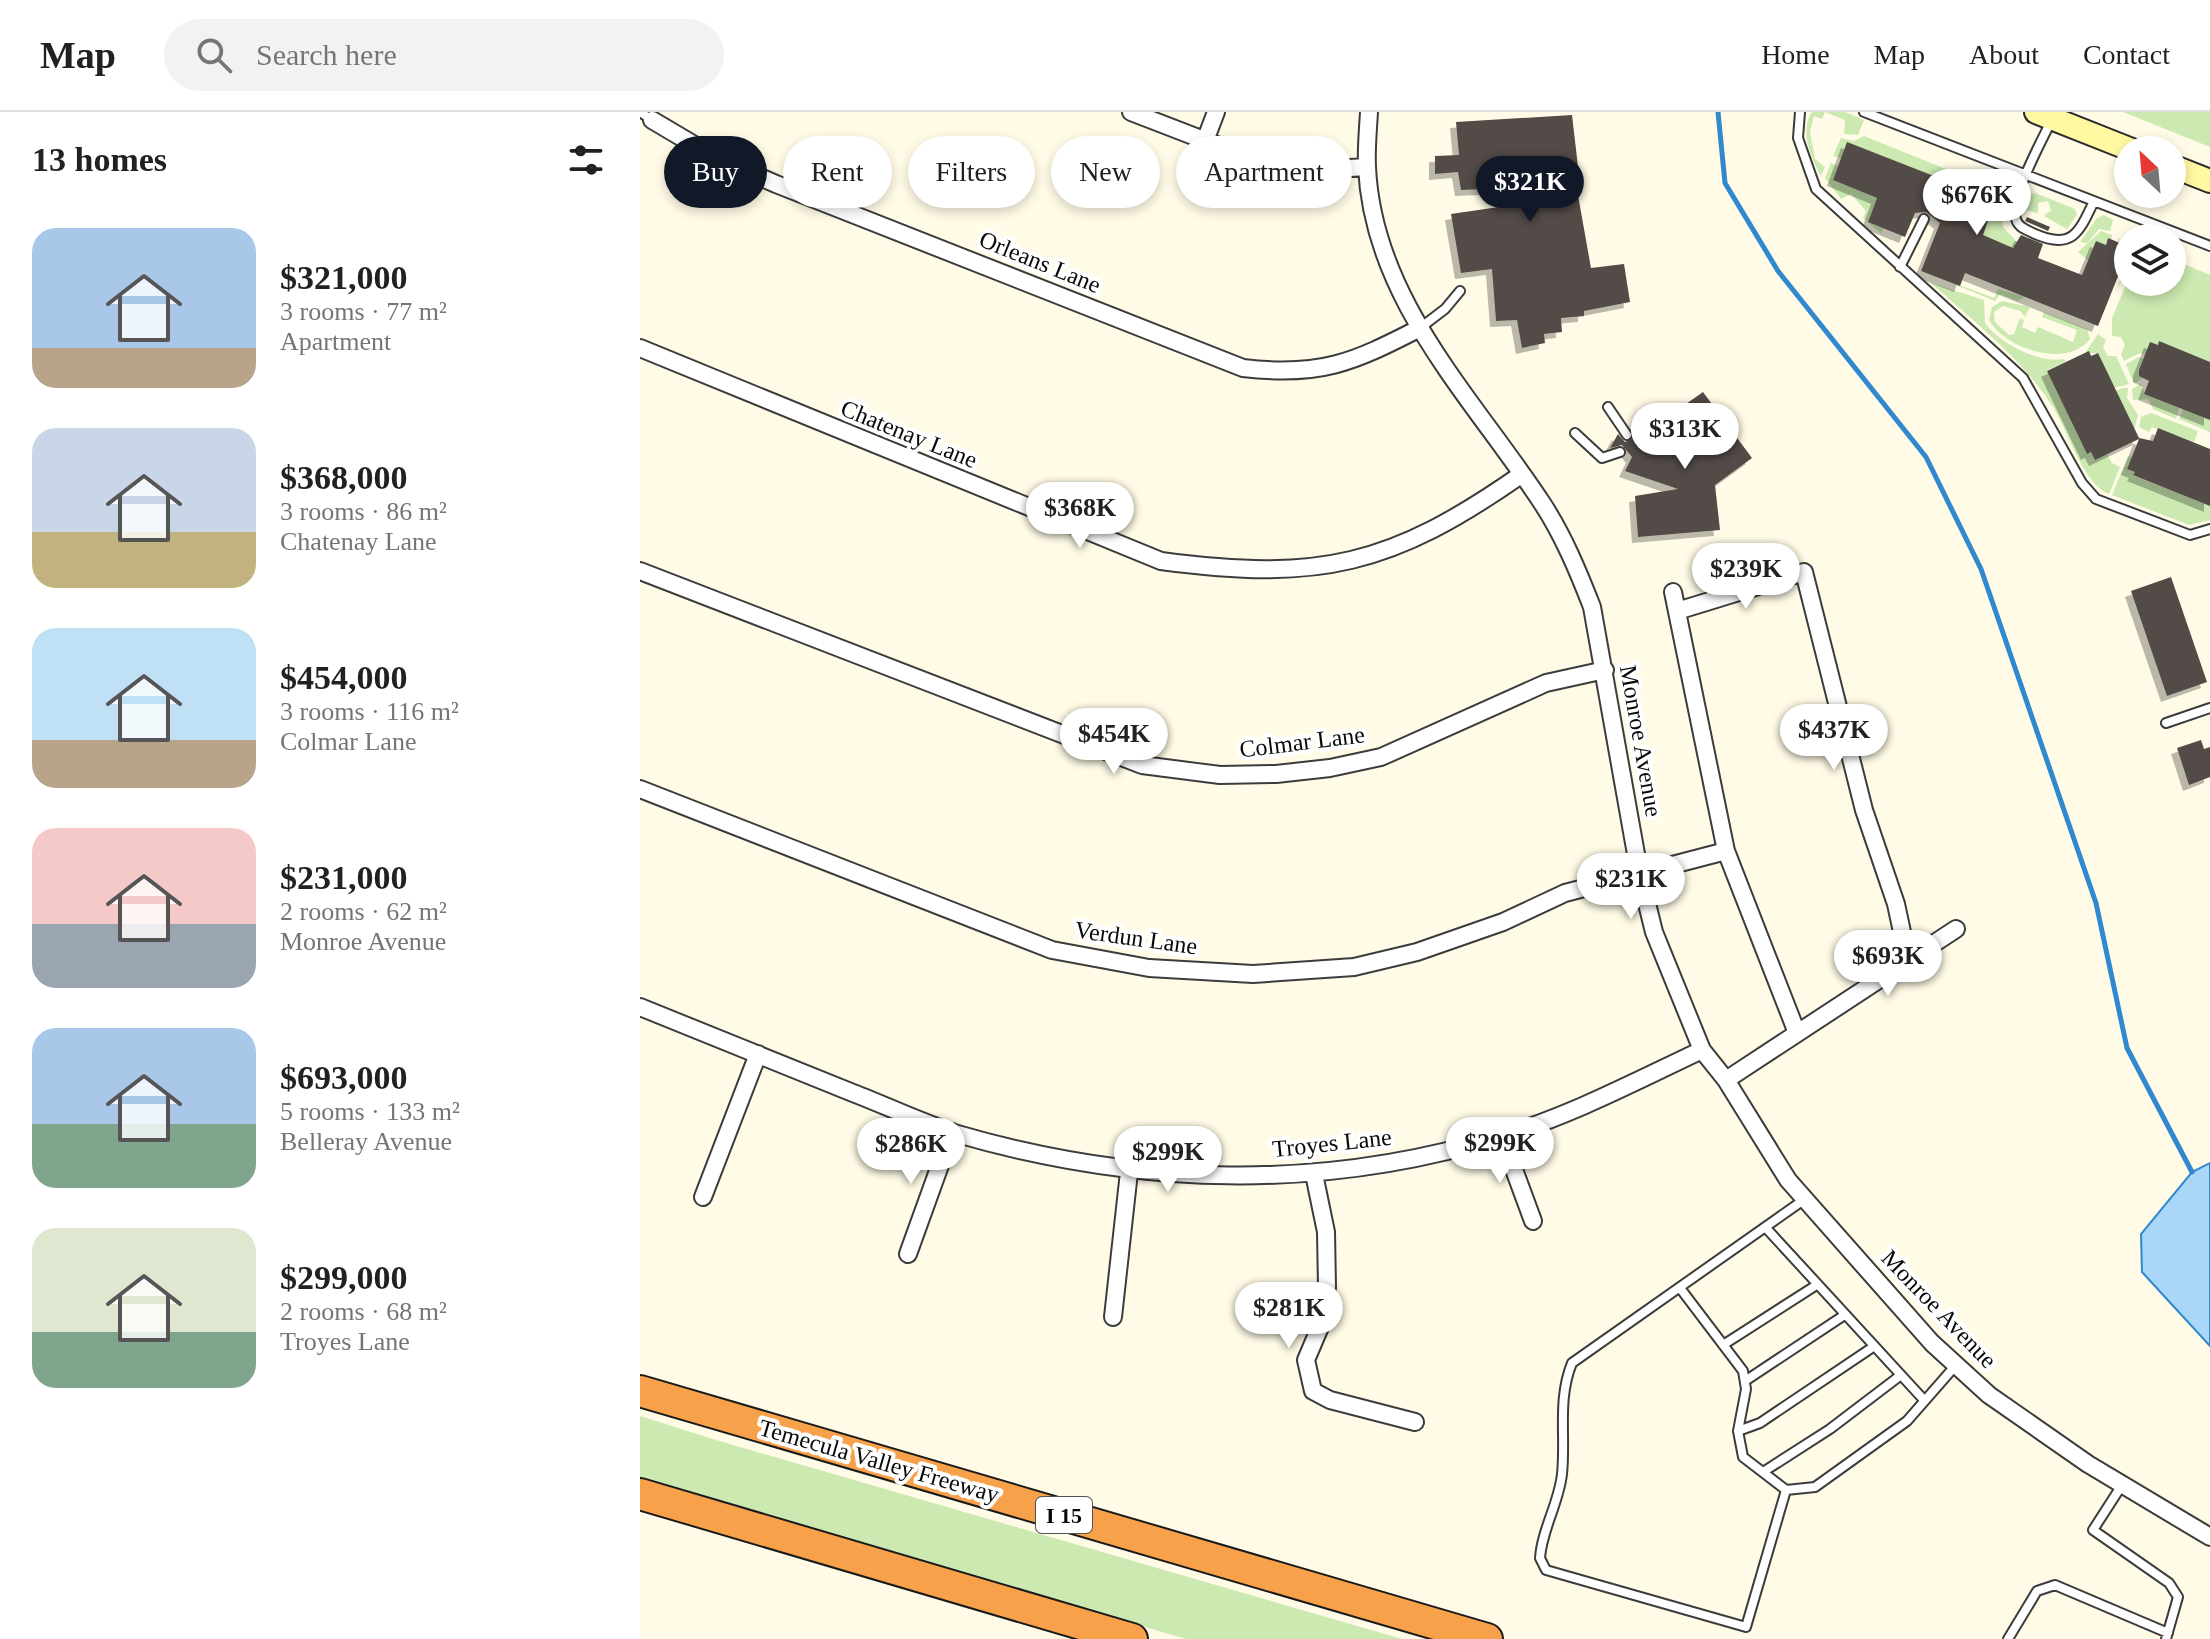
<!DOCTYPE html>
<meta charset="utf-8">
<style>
:root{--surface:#fff;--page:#f2f2f2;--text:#202124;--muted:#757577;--line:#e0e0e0;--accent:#111827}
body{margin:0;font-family:"Times New Roman",serif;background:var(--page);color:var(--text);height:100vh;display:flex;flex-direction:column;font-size:30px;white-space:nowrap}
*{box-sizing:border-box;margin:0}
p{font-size:26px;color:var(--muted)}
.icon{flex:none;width:44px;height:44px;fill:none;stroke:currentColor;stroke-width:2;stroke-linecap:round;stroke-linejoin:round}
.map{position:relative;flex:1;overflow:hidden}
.details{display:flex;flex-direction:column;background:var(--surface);width:640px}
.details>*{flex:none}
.hud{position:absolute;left:24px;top:24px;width:760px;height:72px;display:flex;gap:16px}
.needle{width:52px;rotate:334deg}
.buttons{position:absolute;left:1474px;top:24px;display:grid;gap:16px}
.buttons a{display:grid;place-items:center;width:72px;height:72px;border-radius:50%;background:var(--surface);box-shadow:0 4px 12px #0003;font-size:40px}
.price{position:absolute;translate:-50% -68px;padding:0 18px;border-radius:28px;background:#fff;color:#222;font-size:26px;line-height:52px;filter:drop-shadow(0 2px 4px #0008)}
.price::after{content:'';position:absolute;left:50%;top:48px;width:24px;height:18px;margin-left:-12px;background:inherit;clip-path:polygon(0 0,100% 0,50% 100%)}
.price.on{background:var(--accent);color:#fff}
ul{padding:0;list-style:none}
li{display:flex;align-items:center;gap:24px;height:200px;padding:0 32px}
li span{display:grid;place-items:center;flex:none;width:224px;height:160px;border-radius:24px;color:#555}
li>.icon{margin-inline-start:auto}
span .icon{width:96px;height:96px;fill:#fffc;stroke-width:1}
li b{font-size:34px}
h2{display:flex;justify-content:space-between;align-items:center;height:96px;padding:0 32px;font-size:34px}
.tag{padding:0 28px;border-radius:36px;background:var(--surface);box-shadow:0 4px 12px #0003;font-size:28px;line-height:72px}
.tag.on{background:var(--accent);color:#fff}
header{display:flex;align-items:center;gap:48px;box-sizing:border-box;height:112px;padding:0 40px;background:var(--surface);border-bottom:2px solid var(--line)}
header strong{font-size:38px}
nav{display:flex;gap:44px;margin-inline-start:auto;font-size:28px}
.search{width:560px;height:72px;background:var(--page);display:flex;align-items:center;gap:20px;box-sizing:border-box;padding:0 28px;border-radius:44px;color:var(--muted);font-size:30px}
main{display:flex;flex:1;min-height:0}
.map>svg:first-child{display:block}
</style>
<header>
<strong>Map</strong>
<div class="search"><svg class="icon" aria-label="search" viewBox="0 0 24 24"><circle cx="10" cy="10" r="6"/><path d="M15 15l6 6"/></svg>Search here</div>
<nav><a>Home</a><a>Map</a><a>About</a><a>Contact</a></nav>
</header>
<main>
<section class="details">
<h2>13 homes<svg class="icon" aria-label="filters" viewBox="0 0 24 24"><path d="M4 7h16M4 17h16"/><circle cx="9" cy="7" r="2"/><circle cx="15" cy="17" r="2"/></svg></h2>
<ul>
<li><span style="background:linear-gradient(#a9c7e8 75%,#b9a48a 0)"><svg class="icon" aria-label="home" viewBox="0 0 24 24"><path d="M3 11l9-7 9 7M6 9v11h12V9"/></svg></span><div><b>$321,000</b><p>3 rooms · 77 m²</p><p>Apartment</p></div></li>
<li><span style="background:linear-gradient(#c9d6e8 65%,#c2b280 0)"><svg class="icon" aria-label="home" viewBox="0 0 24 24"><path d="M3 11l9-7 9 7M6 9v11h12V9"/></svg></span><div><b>$368,000</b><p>3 rooms · 86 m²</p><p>Chatenay Lane</p></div></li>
<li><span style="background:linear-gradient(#bfe0f5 70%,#b9a48a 0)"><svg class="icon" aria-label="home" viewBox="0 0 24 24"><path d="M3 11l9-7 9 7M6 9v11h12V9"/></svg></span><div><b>$454,000</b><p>3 rooms · 116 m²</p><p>Colmar Lane</p></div></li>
<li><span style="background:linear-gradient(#f6c9c9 60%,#9aa5b1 0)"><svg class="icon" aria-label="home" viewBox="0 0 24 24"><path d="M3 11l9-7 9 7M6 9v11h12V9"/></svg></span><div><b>$231,000</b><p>2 rooms · 62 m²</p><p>Monroe Avenue</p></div></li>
<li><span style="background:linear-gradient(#a9c7e8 60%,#7fa58c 0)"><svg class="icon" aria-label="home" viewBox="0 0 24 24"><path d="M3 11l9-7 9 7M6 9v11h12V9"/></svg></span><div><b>$693,000</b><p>5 rooms · 133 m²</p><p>Belleray Avenue</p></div></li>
<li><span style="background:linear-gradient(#dfe7d0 65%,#7fa58c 0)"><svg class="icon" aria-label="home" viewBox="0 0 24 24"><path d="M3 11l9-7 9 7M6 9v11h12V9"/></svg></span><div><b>$299,000</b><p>2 rooms · 68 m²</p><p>Troyes Lane</p></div></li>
</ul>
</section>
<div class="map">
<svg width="1570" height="1527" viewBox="0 0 1570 1527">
<defs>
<filter id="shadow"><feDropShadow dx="-6" dy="6" stdDeviation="0" flood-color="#0004"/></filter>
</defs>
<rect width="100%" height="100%" fill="#fffbe6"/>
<path fill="#cbe9b0" d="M1172,0H1185L1182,7L1174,4L1170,20L1175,47L1185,55L1181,64C1171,46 1159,19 1172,0Z
M1185,0H1205L1224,8L1218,23L1204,22L1205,8Z
M1483,0H1570V35Z
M1224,24L1358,78L1363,115L1378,131L1373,136L1340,123L1355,87L1193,44L1201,26L1214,29Z
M1191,51L1198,54L1193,68L1237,86L1228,109L1244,116L1241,121L1223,106L1226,99L1211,82L1201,87L1185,66Z
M1395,81L1435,97L1437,103L1427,117L1404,104L1411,98L1408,89L1398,91V101L1380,97L1388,83Z
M1464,103L1473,108L1470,119L1459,117L1447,131L1440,130L1457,106Z
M1461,119L1472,123V127L1468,126L1466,133L1456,130L1448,148L1438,140Z
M1479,126L1488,130V156L1476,179L1488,146L1486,141L1477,137Z
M1532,147L1570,163V250L1520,230L1505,243L1500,241L1484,249L1481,242L1485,233L1481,225L1472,224V206L1488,168L1532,170Z
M1282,159L1354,186L1358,177L1385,185L1377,189L1360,182L1355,189Z
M1291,171L1344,188L1345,211C1359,231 1400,252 1424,247L1426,250L1407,258L1447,342L1451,340L1455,347L1467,342L1472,351L1480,355L1469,382C1443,372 1428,319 1413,295C1382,246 1334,210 1291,171Z
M1362,189L1390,195L1385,205L1380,199L1363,194L1354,200L1355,210L1369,223L1374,222L1380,206L1384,208L1382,215L1395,221L1398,215L1433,230L1437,218L1402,205L1404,200L1447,217L1450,227C1427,257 1365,237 1349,208L1352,195Z
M1458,222L1466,228L1463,235L1468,244H1476L1489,272L1473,276L1458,241H1445Z
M1499,245L1504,247L1503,266L1494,272L1486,252Z
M1501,272L1505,282L1539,296L1536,307L1513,297L1508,287L1493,288L1492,277Z
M1483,276H1488L1487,286L1498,303L1494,318H1485L1493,314L1475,279Z
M1544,295L1570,308V320L1539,307Z
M1511,301L1558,319L1554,330L1512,315L1509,320L1499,315L1501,305Z
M1488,344L1492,345L1487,357L1495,360L1494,364L1570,394V408L1549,413L1472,383Z
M0,1304L76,1328L762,1527H546L0,1367Z"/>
<path fill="#aad7f7" stroke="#3088cf" stroke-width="2" d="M1570,1051V1234L1502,1160L1501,1122L1552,1060Z"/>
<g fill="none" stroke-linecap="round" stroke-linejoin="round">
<path stroke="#3088cf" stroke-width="5" d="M1078,0L1085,71L1138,159L1286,345L1341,457L1456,791L1487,936L1552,1060"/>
</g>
<path fill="#524b46" filter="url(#shadow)" d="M932,3L940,72H936L951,156L984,152L990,190L944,199V204L921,206L922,220L904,222L905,231L882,236L877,208L856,209L852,157L821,161L811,102L893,90L892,75L821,78L818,60L795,62V44L819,43L816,10Z
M1207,30L1355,88L1343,123L1373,136L1381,123L1403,132L1398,146L1442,163L1456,129L1466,133L1468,126L1480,131L1477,137L1487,142L1458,214L1325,161L1320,174L1281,159L1300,111L1286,100L1275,101L1265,125L1228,110L1237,86L1193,68Z
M1387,105L1410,115L1408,119L1385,109Z
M1519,229L1570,250V308L1504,282L1509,269L1499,264V258L1510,230L1518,233Z
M1449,239L1451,244L1458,241L1499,326L1513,329L1518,316L1570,337V394L1493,363L1495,360L1487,357L1499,327L1455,348L1451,340L1447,342L1407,259Z
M1063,280L1112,346L1075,373L1080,418L998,425L995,384L1038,377L985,359L992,345L982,333L970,336L978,322L985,330L993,326L999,328L1004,318L1048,333L1029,304Z
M1531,465L1567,570L1527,584L1491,479Z
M1561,628L1564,637L1570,635V665L1549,673L1537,636Z"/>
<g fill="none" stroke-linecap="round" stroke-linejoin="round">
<defs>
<path id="lane" d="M0,0L12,8
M1160,0L1158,26L1176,77L1383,266L1442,371L1456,387L1550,423L1570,417
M1224,0L1570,134
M1412,7C1402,29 1370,85 1376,107C1378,116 1388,118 1395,122C1432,138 1439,121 1454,89
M1260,155L1284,107
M780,216L805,197L820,179
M968,295L987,323
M935,321L962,346L980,340
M1526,611L1570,596
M1126,1116L1284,1288
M1040,1176L1103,1259L1106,1277L1098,1319L1103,1345L1146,1378L1175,1375L1267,1309L1316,1253
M1083,1233L1175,1174
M1105,1269L1203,1204
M1098,1319L1120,1311L1233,1235
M1123,1360L1190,1317L1261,1263
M1482,1373L1453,1418L1529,1471L1538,1485L1526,1527
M1146,1378L1106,1515L906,1458L900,1446C902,1417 919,1391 922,1362C926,1324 917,1288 932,1251L1165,1087
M1368,1527L1397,1479L1415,1473L1528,1521"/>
<path id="street" d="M491,0L618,49L657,59L727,55
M729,0C728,18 726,37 727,55C733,188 833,286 902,391C923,423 938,459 952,495L999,759L1014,820L1062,938L1086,968L1148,1068L1292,1231L1349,1283L1448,1352L1570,1425
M12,8L78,47L136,72L603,256C680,265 712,251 780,216
M565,29L576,0
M0,236L521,449C679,470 751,454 882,362
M0,459L502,653L580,663L636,662L690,656L741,645L906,571L965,558
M1033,480L1086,739L1157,921
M1037,499L1164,460L1224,698L1256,792L1268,848
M0,677L412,838L509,856L613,862L714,855L777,840L863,810L925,781L1086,739
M0,895C71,924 142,952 213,981C247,994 280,1010 314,1021C495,1074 681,1080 862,1024C932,1003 996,969 1062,938
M1086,968L1316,817
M862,1025L893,1109
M674,1062L686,1120L687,1175L680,1215L666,1248L673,1279L690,1288L775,1310
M63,1085L118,942
M268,1142L312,1020
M473,1205L489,1060"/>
<path id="secondary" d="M1396,0L1492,38
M1532,54L1570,69"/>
<path id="highway" d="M0,1279L847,1527
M0,1382L492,1527"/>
</defs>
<use href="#lane" stroke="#3c3c3c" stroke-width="12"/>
<use href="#street" stroke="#3c3c3c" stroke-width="20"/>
<use href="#secondary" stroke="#2b2b2b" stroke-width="26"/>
<use href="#highway" stroke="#1a1a1a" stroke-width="34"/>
<use href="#lane" stroke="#fff" stroke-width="8"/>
<use href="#street" stroke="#fff" stroke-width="16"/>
<use href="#secondary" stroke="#fff9a1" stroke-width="22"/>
<use href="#highway" stroke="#f7a24b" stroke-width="30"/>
</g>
<g text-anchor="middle" stroke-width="8" stroke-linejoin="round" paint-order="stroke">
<rect fill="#fff" stroke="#535353" stroke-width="2" x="396" y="1385" width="56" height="36" rx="6"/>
<g font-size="22" font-weight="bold" fill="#090909">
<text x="424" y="1411">I 15</text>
</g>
<g font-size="24" fill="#090909" stroke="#fff">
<text transform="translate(400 150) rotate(22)" y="8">Orleans Lane</text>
<text transform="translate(269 322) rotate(22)" y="8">Chatenay Lane</text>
<text transform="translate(1001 629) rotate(80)" y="8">Monroe Avenue</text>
<text transform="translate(662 630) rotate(-7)" y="8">Colmar Lane</text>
<text transform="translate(496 826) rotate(8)" y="8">Verdun Lane</text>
<text transform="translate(692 1031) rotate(-6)" y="8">Troyes Lane</text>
<text transform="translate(1299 1197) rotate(46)" y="8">Monroe Avenue</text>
<text transform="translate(239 1349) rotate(16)" y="8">Temecula Valley Freeway</text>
</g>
</g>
</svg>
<div class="buttons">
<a><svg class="needle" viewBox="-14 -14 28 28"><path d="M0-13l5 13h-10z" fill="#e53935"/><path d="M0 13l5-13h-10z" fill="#757577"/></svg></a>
<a><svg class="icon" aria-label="layers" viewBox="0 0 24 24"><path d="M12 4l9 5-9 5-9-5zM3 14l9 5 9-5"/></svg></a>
</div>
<b class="price on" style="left:890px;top:112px">$321K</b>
<b class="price" style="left:1337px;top:125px">$676K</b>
<b class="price" style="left:1045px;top:359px">$313K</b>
<b class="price" style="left:440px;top:438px">$368K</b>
<b class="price" style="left:1106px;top:499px">$239K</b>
<b class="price" style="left:1194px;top:660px">$437K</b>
<b class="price" style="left:474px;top:664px">$454K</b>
<b class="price" style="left:991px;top:809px">$231K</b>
<b class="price" style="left:1248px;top:886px">$693K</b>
<b class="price" style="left:860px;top:1073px">$299K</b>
<b class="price" style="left:271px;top:1074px">$286K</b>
<b class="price" style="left:528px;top:1082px">$299K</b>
<b class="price" style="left:649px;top:1238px">$281K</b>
<div class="hud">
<a class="tag on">Buy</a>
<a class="tag">Rent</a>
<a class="tag">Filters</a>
<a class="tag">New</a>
<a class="tag">Apartment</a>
</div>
</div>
</main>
